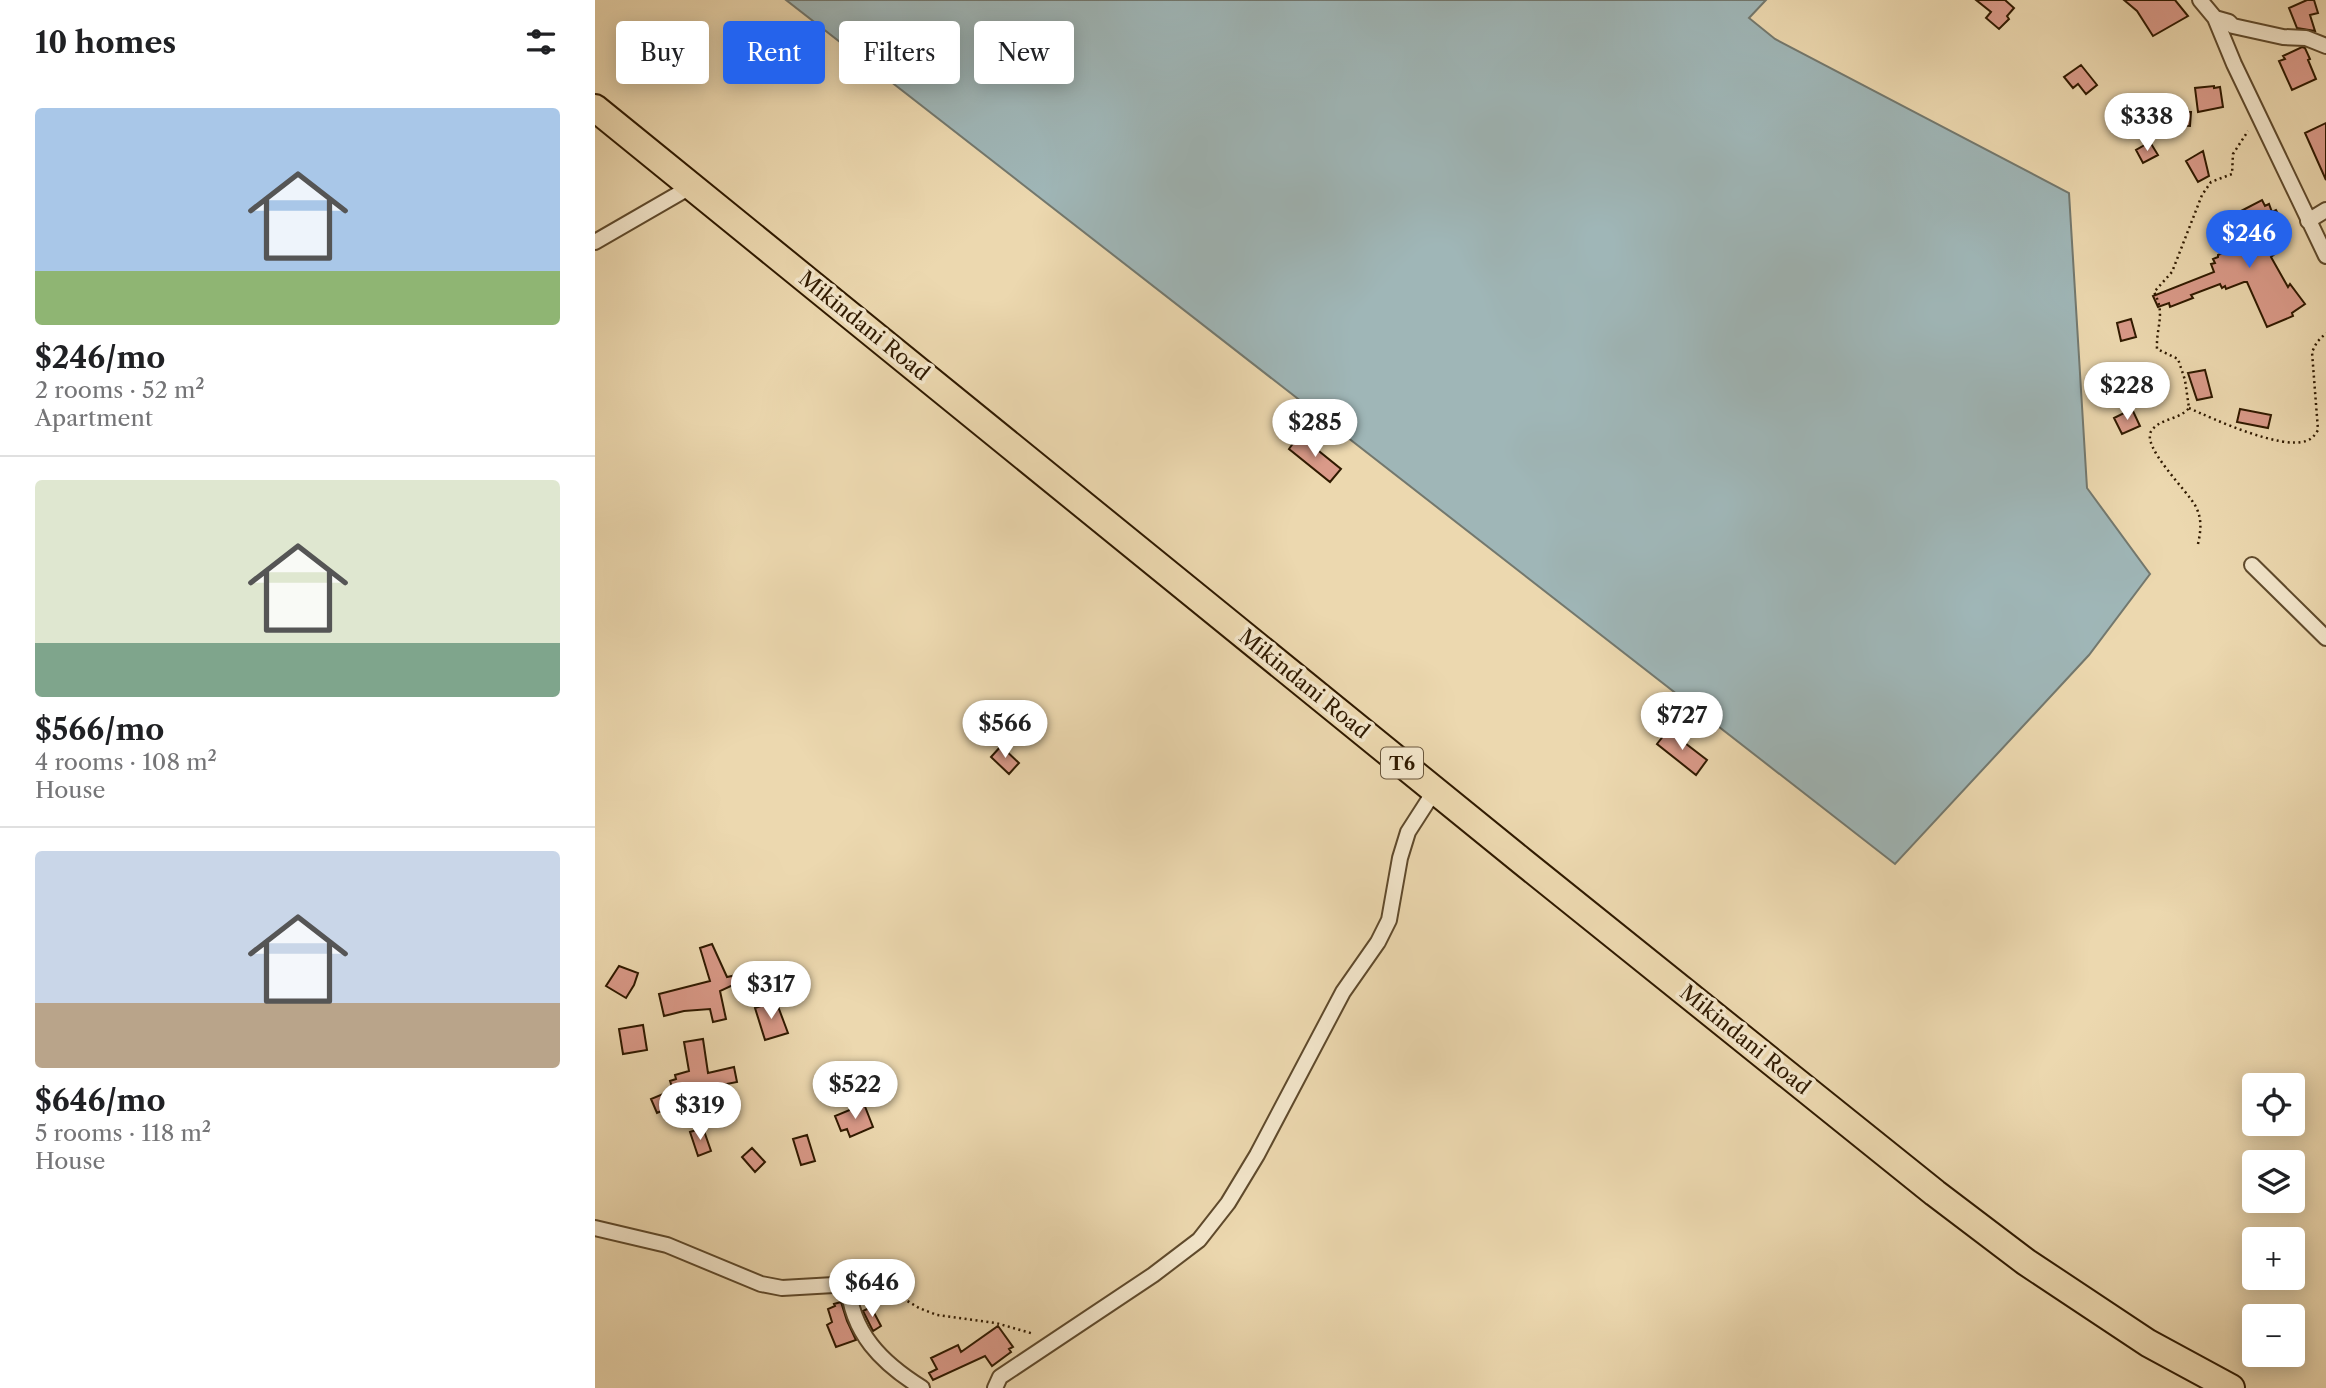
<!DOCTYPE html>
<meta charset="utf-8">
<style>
:root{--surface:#fff;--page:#f6f6f6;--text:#202124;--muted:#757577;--line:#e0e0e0;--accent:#2563eb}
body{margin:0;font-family:"Libre Caslon Text",serif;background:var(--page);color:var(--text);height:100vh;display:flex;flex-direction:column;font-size:26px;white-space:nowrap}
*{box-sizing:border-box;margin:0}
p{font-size:23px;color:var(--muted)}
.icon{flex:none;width:38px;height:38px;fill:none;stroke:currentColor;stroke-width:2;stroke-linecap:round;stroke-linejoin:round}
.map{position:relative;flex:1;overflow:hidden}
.side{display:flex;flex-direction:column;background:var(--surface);width:595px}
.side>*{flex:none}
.guide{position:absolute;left:21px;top:21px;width:665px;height:63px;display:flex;gap:14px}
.fabs{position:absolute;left:1647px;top:1073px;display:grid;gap:14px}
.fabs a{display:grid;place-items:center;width:63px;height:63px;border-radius:7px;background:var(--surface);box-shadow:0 4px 18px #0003;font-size:35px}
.price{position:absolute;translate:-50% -60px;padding:0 16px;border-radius:24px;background:#fff;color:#222;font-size:23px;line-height:46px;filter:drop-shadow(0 2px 4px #0008)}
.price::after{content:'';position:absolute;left:50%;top:42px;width:21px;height:16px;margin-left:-10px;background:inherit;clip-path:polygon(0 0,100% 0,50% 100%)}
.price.current{background:var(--accent);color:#fff}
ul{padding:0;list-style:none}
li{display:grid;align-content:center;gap:14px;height:371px;padding:0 35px}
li+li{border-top:2px solid var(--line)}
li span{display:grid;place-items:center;height:217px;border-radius:7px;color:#555}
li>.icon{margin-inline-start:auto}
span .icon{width:126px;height:126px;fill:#fffc;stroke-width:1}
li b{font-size:30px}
h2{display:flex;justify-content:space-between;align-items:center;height:84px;padding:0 35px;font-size:30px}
.chip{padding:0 24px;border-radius:7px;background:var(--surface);box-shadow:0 4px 18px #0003;font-size:24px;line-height:63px}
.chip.current{background:var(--accent);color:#fff}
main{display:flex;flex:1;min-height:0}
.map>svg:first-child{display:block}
</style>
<main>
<section class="side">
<h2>10 homes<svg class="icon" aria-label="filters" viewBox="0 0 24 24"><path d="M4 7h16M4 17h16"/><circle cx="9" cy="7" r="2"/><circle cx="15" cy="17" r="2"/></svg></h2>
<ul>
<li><span style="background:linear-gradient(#a9c7e8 75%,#8fb573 0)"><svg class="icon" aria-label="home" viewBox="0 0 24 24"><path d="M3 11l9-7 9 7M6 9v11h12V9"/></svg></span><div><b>$246/mo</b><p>2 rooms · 52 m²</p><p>Apartment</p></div></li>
<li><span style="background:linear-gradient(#dfe7d0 75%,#7fa58c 0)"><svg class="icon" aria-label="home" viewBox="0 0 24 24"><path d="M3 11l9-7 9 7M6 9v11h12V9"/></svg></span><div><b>$566/mo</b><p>4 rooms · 108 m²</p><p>House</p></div></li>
<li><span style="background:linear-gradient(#c9d6e8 70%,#b9a48a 0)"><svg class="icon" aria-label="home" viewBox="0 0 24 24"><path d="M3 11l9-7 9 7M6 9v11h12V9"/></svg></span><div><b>$646/mo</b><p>5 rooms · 118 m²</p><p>House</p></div></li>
</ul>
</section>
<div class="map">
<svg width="1731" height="1388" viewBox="0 0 1731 1388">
<rect width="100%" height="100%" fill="#ecd8af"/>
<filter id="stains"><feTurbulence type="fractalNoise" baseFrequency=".00286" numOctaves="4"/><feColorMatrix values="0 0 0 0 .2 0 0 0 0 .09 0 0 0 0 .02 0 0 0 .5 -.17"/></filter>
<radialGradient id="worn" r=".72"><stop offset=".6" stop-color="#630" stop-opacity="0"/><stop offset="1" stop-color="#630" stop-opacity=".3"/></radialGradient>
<path fill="#9fb6b7" stroke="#73786e" stroke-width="2" d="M191,0H1171L1154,18L1180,39L1474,193L1492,488L1555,574L1494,655L1300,864Z"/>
<path fill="#da9a89" stroke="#301a00" stroke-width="2" d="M1381,0H1410L1419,8L1412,16L1414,19L1404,29L1391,18L1396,12Z
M1529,0H1580L1593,16L1558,36L1542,11Z
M1712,0H1719L1723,13L1715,15L1720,31L1702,28L1694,8Z
M1707,47L1710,48L1715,59L1713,60L1721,79L1697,90L1684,61L1690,59L1688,56Z
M1486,65L1502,85L1491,94L1483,84L1478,88L1469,77Z
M1619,86V88L1625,87L1628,107L1603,112L1600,88Z
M1532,97L1547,98L1545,122L1530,121Z
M1585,112H1596L1595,126L1549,123L1550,113Z
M1731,123V180L1710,133Z
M1555,142L1563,155L1548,163L1541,150Z
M1608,151L1614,176L1603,182L1591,161Z
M1667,200L1670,206L1674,204L1677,212L1681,210L1689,225L1679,230L1691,245L1676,257L1693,287L1695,284L1710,304L1697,313L1698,316L1672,327L1652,282H1649L1631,289L1630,286L1627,288L1625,284L1596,295L1598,298L1575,307L1574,303L1563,307L1558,296L1619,272L1616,264L1620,263L1618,259L1623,257V255L1661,239L1646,211Z
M1536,319L1541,337L1526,341L1522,323Z
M1610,370L1617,397L1602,400L1593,373Z
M1537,409L1545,426L1527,434L1519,418Z
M1645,409L1676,415L1673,428L1642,422Z
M704,435L746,469L735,482L694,449Z
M1073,730L1112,760L1101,775L1062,744Z
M406,746L424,763L414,774L396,757Z
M117,944L132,977L151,973L153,978L125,991L131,1019L118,1022L115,1009L89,1011L69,1016L64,994L115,981L105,948Z
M24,966L43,973L39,985L31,998L11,986Z
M181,1001L193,1033L170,1040L160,1008Z
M48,1025L52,1050L28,1054L24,1029Z
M108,1039L113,1073L139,1067L142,1082L106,1089L114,1112L99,1117L95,1105L85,1108L83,1104L62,1113L56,1099L78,1090L75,1081L81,1079L80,1075L94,1071L89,1042Z
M269,1104L278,1127L255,1137L252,1129L246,1131L240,1116Z
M108,1128L116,1151L103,1156L95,1132Z
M212,1135L220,1161L206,1165L198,1139Z
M157,1148L170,1162L160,1172L147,1157Z
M246,1302L252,1321L261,1340L241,1347L232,1325L237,1322L233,1309L240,1306L239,1304Z
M276,1307L286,1326L278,1331L268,1311Z
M403,1326L418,1347L414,1349L416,1352L397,1366L390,1356L338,1380L334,1373L342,1369L336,1358L363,1345L366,1352Z"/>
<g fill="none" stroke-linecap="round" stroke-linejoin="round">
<defs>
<path id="street" d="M1605,0L1620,18L1639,64L1731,256
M1620,18L1634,22L1638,26L1688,37L1711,38L1731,46
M1713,221L1731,210
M0,242L97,186
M1657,565L1731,638
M0,1228L72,1245L166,1284L187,1288L239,1285L248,1281L253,1283C256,1333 287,1363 327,1388
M400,1388L405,1377L558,1275L604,1240L633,1203L662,1155L748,992L783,942L794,920L805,858L813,832L840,790"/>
<path id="highway" d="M0,108L928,862L1340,1193L1431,1262L1553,1343L1636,1388"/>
</defs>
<use href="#street" stroke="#5f4a2c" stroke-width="18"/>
<use href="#highway" stroke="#301a00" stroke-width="30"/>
<path stroke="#301a00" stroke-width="2.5" stroke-dasharray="2 3.5" stroke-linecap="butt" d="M1594,408C1618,419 1686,450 1711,441C1717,439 1720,435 1723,430L1717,352L1722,342L1731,333
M1603,544C1606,530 1607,519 1601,507C1593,491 1544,445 1557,430C1566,418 1584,420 1594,408L1590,380L1583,359L1562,349C1561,326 1571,314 1559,292L1577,272L1607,195L1616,182L1637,174L1638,154L1653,131
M268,1281L286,1285L324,1308L342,1315L401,1323L439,1334"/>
<use href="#street" stroke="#f3e6cb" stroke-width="14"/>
<use href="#highway" stroke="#ecd8af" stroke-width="26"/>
</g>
<g text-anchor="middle" stroke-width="7" stroke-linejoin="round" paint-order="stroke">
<rect fill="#f3e6cb" stroke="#6a573d" stroke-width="2" x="786" y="747.5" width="42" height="31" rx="5"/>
<g font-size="19" font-weight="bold" fill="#301a00">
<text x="807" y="770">T6</text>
</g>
<g font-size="21" fill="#301a00" stroke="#f3e6cb">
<text transform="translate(269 326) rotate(39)" y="7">Mikindani Road</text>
<text transform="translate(709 684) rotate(39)" y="7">Mikindani Road</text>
<text transform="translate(1150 1040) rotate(39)" y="7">Mikindani Road</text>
</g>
</g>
<rect width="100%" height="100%" filter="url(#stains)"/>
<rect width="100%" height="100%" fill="url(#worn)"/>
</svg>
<div class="fabs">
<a><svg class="icon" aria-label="locate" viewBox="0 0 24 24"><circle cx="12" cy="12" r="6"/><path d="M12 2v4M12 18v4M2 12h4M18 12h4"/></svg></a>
<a><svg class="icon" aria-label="layers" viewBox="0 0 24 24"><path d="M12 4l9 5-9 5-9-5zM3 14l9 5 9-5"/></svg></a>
<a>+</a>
<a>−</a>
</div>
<b class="price" style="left:1552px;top:153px">$338</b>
<b class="price current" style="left:1654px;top:270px">$246</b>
<b class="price" style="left:1532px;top:422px">$228</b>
<b class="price" style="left:720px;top:459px">$285</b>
<b class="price" style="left:1087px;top:752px">$727</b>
<b class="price" style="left:410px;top:760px">$566</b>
<b class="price" style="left:176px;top:1021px">$317</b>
<b class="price" style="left:260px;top:1121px">$522</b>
<b class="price" style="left:105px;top:1142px">$319</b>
<b class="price" style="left:277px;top:1319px">$646</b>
<div class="guide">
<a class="chip">Buy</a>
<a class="chip current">Rent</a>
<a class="chip">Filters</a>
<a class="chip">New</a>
</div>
</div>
</main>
